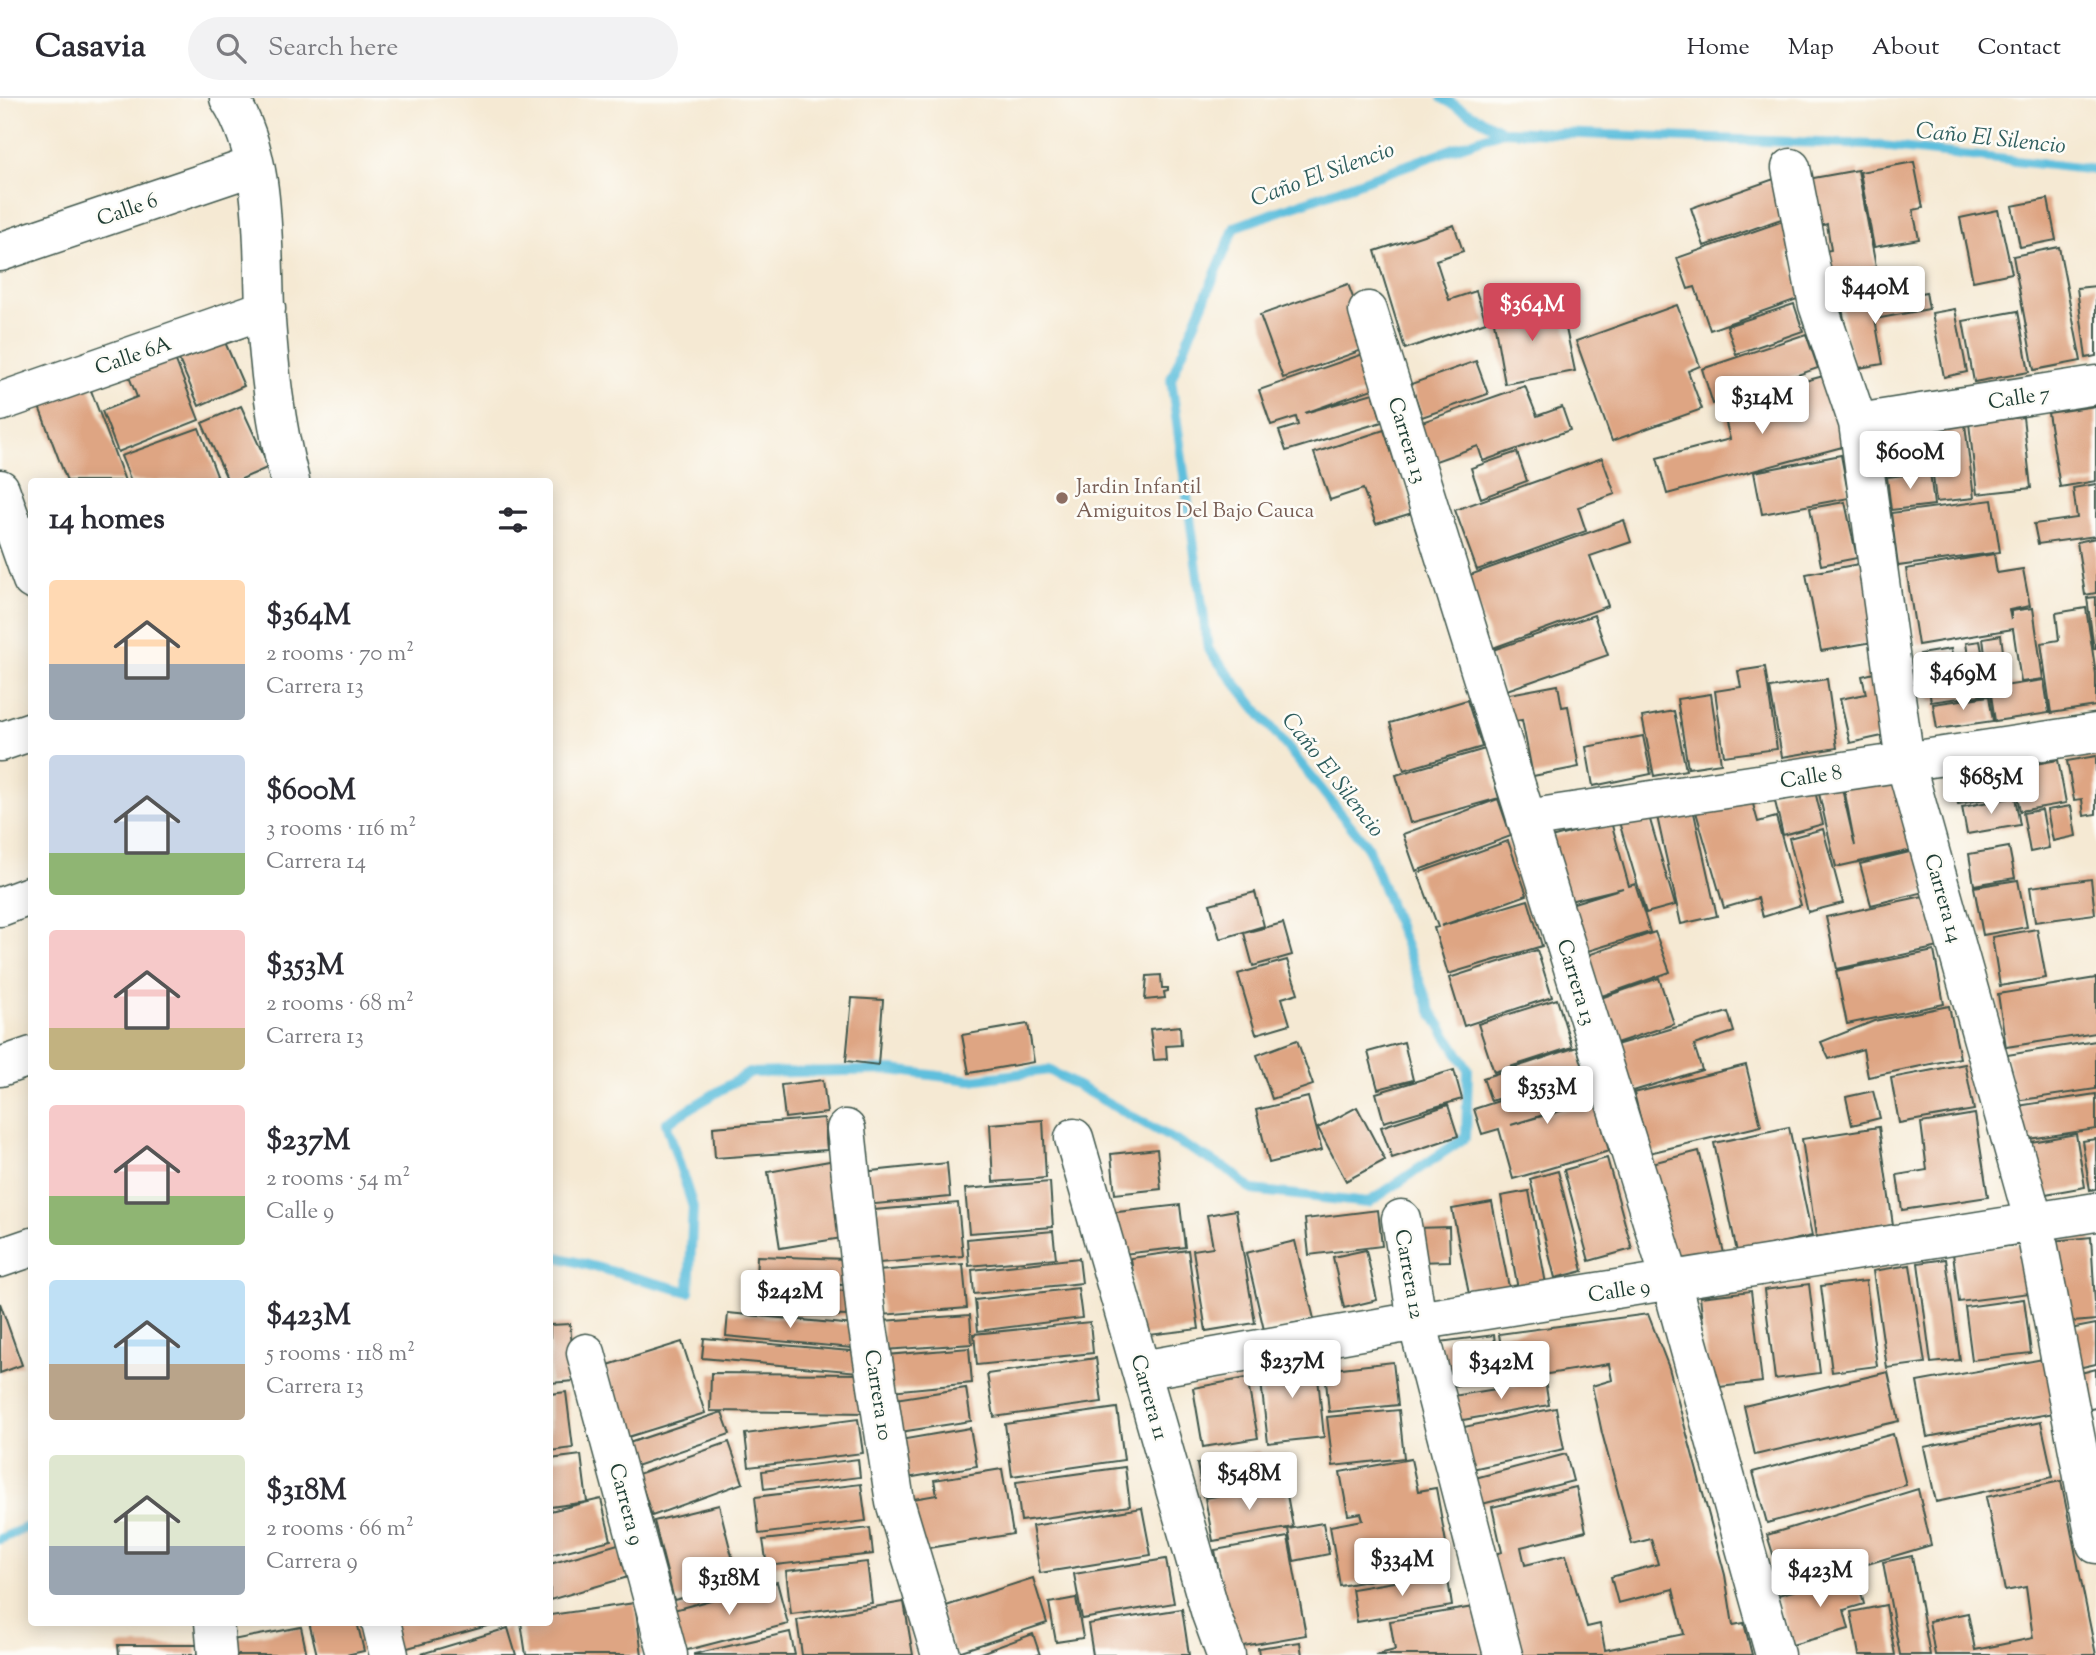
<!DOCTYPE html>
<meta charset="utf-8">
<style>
:root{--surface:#fff;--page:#f2f2f3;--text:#2b2b33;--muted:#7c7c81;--line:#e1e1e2;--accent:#d1495b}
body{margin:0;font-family:"Sorts Mill Goudy",serif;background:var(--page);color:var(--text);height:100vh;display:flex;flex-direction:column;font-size:26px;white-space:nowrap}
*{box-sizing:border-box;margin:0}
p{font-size:23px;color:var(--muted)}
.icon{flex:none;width:38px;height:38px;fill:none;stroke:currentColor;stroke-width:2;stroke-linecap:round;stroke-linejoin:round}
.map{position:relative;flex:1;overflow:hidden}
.details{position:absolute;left:28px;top:380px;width:525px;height:1148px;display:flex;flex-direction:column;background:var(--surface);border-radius:7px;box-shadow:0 4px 18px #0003}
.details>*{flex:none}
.price{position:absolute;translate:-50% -60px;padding:0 16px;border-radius:7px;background:#fff;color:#222;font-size:23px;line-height:46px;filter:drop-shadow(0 2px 4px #0008)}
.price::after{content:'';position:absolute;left:50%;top:42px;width:21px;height:16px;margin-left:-10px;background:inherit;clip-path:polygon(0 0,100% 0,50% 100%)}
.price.active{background:var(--accent);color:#fff}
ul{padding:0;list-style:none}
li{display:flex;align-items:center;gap:21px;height:175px;padding:0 21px}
li span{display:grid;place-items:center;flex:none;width:196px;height:140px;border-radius:7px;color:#555}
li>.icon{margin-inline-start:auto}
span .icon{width:84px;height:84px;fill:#fffc;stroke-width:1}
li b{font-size:30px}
h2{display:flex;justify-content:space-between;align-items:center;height:84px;padding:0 21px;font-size:30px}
header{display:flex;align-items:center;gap:42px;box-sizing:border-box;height:98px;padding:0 35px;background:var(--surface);border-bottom:2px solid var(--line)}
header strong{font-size:33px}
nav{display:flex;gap:38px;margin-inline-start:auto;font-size:24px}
.search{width:490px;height:63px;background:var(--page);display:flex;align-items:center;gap:18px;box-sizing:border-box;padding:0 24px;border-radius:38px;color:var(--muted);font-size:26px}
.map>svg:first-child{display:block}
</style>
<header>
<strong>Casavia</strong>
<div class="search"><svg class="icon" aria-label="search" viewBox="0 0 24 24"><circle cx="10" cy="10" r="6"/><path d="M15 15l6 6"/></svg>Search here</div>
<nav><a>Home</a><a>Map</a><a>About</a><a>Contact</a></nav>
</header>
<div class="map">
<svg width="2096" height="1557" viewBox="0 0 2096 1557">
<rect width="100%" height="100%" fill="#fdfcf7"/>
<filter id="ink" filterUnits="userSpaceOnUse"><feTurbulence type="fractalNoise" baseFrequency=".0143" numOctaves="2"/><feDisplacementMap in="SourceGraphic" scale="14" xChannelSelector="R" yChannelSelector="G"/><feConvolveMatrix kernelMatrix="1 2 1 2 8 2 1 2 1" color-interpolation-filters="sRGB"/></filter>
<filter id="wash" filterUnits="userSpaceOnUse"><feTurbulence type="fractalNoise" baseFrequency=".00686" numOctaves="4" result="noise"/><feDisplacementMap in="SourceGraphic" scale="28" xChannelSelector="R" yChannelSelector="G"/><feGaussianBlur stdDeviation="1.57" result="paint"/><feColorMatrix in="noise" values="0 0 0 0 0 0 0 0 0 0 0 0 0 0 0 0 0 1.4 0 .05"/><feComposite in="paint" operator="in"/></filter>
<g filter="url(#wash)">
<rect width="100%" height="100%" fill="#f5e9d3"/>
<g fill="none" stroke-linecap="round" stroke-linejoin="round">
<path stroke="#5fbfdd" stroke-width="10" d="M1442,0L1502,33
M550,1157L689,1194L693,1109L666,1025L749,975L892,972L970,982L1049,972L1230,1073L1252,1092L1368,1105L1466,1039L1468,971L1431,913L1367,748L1208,551L1171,281L1235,129L1502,33L1873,47L2096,72
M0,1441L32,1427"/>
</g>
<g id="blocks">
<path fill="#dea583" d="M1914,64L1923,110L1913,112L1919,141L1874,149L1860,74Z
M1858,72L1876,169L1862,172L1867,202L1838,208L1813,155L1831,152L1827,126L1817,129L1808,81Z
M1774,81L1787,119L1704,148L1691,110Z
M2048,101L2056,142L2020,149L2012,108Z
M1998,112L2012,175L1973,183L1960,120Z
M1783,123L1793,153L1787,156L1803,199L1710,232L1695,189L1688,191L1677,160Z
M1454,127L1463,153L1436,162L1449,202L1476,193L1486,224L1405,251L1375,153Z
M2059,149L2081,263L2034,272L2013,158Z
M1348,186L1371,249L1283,280L1260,217Z
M2096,188V258L2086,260L2077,190Z
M1926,194L1929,211L1875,221L1883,266L1853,271L1842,210Z
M1515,203L1517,215L1561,207L1575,273L1505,286L1493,218L1497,217L1495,207Z
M1794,206L1803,233L1736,256L1727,228Z
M1677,207L1700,268L1688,273L1702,311L1612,343L1576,243Z
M1955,211L1967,274L1944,279L1932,215Z
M2018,213L2029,274L1974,284L1963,223Z
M221,235L244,288L199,308L176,255Z
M1806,236L1818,270L1713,306L1702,271Z
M1369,254L1381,288L1305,315L1373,295L1382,324L1286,353L1279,333L1298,327L1296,319L1271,327L1259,292Z
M174,258L199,322L118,354L102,313L137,299L128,276Z
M1476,263L1488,296L1422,319L1411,286Z
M1827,277L1846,348L1667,396L1657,360L1730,341L1721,306Z
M89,287L125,383H67L38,306Z
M1525,288L1537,318L1562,309L1570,332L1483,363L1478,348L1433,364L1419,325Z
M241,308L269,369L237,383H228L202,325Z
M2096,308V383L2060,389L2048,315Z
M1964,318L1974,400L1936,404L1927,323Z
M2023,319L2031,390L1977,396L1969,325Z
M1924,324L1930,371L1882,377L1876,330Z
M199,330L219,383H131L121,358Z
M1384,332L1412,415L1376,426L1363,391L1330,402L1314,355Z
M1517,354L1527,383L1481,400L1471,370Z
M1841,357L1849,400L1762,416L1754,374Z
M1602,360L1615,396L1578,409L1586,433L1477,472L1455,412Z
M1930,374L1934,407L1891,412L1887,379Z
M2096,386V438L2038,446L2034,426L2077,420L2073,390Z
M1992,402L2000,454L1898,468L1891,415Z
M1845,404L1857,460L1821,467L1810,410Z
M1624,422L1631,444L1590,458L1608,508L1493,550L1467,478Z
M2096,440V495L2085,497L2077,444Z
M1994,456L1997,475L2023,471L2030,508L2009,512L2011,522V513L2033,510L2043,581L2021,584L2013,531L1918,547L1906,471Z
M1864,465L1879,543L1821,553L1806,476Z
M2096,499V551H2094L2087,500Z
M2086,510L2096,576V608L2051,615L2041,545L2059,542L2056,515Z
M1594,517L1608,557L1504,593L1490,553Z
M2001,537L2007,586L1989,588L1983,540Z
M1980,543L1985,569L1970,571L1966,545Z
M1951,551L1954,572L1923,576L1920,556Z
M1765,569L1777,651L1724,658L1715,593L1741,589L1738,573Z
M1985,571L1989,596L1931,604L1927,579Z
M1886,572L1896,635L1850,645L1840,601L1866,596L1862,578Z
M1827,581L1837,650L1782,659L1770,590Z
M2044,582L2049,615L1995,623L1990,590Z
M1558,587L1562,609L1568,608L1579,669L1533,678L1522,622L1509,624L1504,597Z
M1711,596L1721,665L1688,670L1677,601Z
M1989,598L1993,623L1937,631L1933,606Z
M1467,602L1482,649L1404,672L1390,625Z
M1674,613L1686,672L1654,678L1642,619Z
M1643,638L1651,676L1593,688L1586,649Z
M1485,651L1499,700L1410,725L1396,677Z
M2096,658V716L2084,718L2082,701L2074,702L2067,663Z
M2058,662L2066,705L2020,713L2012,670Z
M2008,669L2013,696L1958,706L1953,679Z
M1895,674L1912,752L1836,769L1817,687L1840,682L1855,748L1843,685Z
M1813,685L1823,726L1783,737L1773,695Z
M1749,692L1758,724L1776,719L1801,807L1763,819L1758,800L1724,810L1694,707Z
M2015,699L2020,727L1967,736L1962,709Z
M1498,701L1511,738L1416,773L1403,736Z
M1692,706L1717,818L1681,826L1656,714Z
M2071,708L2076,738L2053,743L2047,712Z
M2042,712L2049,750L2030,754L2023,715Z
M1648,715L1675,807L1646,815L1619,724Z
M1611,724L1629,788L1635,786L1650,834L1578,856L1564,808L1623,790L1565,804L1547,741Z
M1823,731L1843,805L1808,814L1789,740Z
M1508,743L1527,797L1441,828L1528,802L1542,848L1448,876L1434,830L1438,829L1418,775Z
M2009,749L2015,780L1974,787L1969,756Z
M1918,752L1928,793L1871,807L1860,766Z
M2091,781L2095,816L2035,824L2030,789Z
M2018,782L2027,829L1983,837L1974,789Z
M1255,794L1264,828L1220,841L1210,806Z
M1928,797L1939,849L1837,871L1826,819Z
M1283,825L1292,857L1253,868L1244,835Z
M2037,831L2046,880L2000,888L1992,839Z
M1655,834L1670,874L1593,901L1579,860Z
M1537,852L1552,899L1464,928L1449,880Z
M1934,853L1944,906L1847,926L1836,873Z
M1287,862L1298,895L1282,900L1290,926L1256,936L1238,876Z
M1161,877L1162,890H1168V893L1164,894L1165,900L1145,902L1147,878Z
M1659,880L1674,926L1610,947L1595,902Z
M2096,880V935L2006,949L1998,896Z
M852,900L883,902L878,967L846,963Z
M1557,901L1572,949L1494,974L1478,926Z
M1949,908L1960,960L1868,979L1863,951L1829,961L1821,944L1874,923Z
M1728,914L1734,934L1694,947L1702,972L1630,994L1616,947Z
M1028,926L1034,964L969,975L962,937Z
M1180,928L1181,947L1166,948L1167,961L1154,962L1150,931Z
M1297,942L1313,987L1272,1001L1257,957Z
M2096,943V991L2015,1003L2007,957Z
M1404,944L1413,982L1378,991L1368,954Z
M1577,949L1584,973L1491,1003L1483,980Z
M1965,966L1974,1012L1899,1025L1891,980Z
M1746,967L1761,1028L1649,1055L1634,995Z
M1454,972L1462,1001L1384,1024L1376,995Z
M1586,975L1594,1001L1511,1027L1595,1003L1609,1053L1513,1081L1499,1031L1482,1036L1474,1011Z
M823,982L827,1015L785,1020L781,987Z
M1873,993L1880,1020L1852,1027L1846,999Z
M2096,996V1031L2016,1043L2011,1009Z
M1308,999L1322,1052L1269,1065L1256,1012Z
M1448,1007L1458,1038L1392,1060L1381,1029Z
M1357,1009L1385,1062L1346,1083L1318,1030Z
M1975,1016L1988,1099L1902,1112L1897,1077L1927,1072L1921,1025Z
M824,1020L827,1052L715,1060L713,1029Z
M1043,1022L1046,1080L993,1084L990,1026Z
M1789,1029L1812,1138L1737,1154L1714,1045Z
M1879,1029L1893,1127L1816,1139L1802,1041Z
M2076,1036L2085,1089L2040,1097L2031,1044Z
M2096,1041V1091L2090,1092L2082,1043Z
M1157,1051L1161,1091L1115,1096L1111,1056Z
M1699,1053L1724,1155L1674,1168L1648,1066Z
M1607,1060L1632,1151L1589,1163L1564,1072Z
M835,1062L848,1139L780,1150L768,1074Z
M947,1065L950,1099L865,1107L862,1074Z
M1558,1073L1583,1173L1555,1180L1530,1081Z
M1050,1084L1053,1129L969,1135L965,1091Z
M1529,1093L1546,1186L1518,1191L1501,1098Z
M1492,1104L1509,1189L1469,1196L1452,1111Z
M958,1105L963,1158L879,1165L874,1112Z
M1180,1107L1185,1149L1114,1157L1109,1115Z
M1236,1112L1255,1225L1206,1233L1193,1152L1213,1149L1207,1117Z
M1378,1112L1382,1148L1309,1157L1305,1121Z
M1449,1129L1450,1163L1416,1164L1415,1130Z
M1053,1133L1056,1160L969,1168L967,1141Z
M2091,1139L2096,1222L2061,1225L2053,1143Z
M1295,1143L1314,1221L1264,1232L1246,1155Z
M2024,1146L2030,1195L1959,1204L1953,1155Z
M1188,1152L1199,1231L1141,1238L1131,1160Z
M1366,1152L1377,1202L1344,1210L1333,1159Z
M757,1158L846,1161L844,1187L756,1184Z
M1079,1160L1082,1185L974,1196L972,1172Z
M1946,1161L1960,1262L1931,1265L1918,1165Z
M963,1166L967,1210L882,1217L878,1173Z
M1910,1167L1925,1265L1887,1270L1873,1173Z
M1866,1183L1877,1268L1832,1274L1821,1188Z
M1809,1186L1820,1275L1775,1281L1764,1192Z
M764,1189L848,1193L846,1218L763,1214Z
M1078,1190L1082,1220L978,1233L975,1202Z
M1751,1193L1762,1284L1711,1290L1700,1199Z
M2024,1201L2031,1255L1972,1262L1965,1209Z
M0,1205L22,1267L0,1275Z
M728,1215L854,1227L852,1250L726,1238Z
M1648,1216L1669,1270L1725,1477L1733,1527L1744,1525L1752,1557H1518L1492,1457L1502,1454L1492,1409L1576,1389L1586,1433L1521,1449L1525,1467L1566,1457L1587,1529L1600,1526L1605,1552L1684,1536L1673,1491L1618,1505L1611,1479L1658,1466L1651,1441L1632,1446L1602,1335L1592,1288L1612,1282L1609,1266L1506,1283L1499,1236Z
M970,1217L972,1246L884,1252L882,1223Z
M1090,1224L1093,1255L977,1267L974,1236Z
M570,1226L575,1283L550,1285V1227Z
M2096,1226V1266L2078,1270L2070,1231Z
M1494,1237L1500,1282L1445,1289L1439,1244Z
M704,1240L861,1254L859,1274L702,1260Z
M682,1244L705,1315L628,1339L605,1268Z
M969,1250L972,1285L891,1293L887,1257Z
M1096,1260L1102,1304L994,1319L987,1276Z
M1316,1260L1324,1339L1268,1345L1259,1266Z
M2049,1260L2059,1314L1927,1339L1917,1284Z
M1393,1264L1398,1307L1329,1314L1325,1272Z
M2096,1271V1310L2085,1312L2077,1276Z
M1888,1274L1899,1323L1755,1357L1744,1308Z
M711,1275L868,1276V1315L710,1313Z
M1247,1280L1258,1340L1203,1349L1193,1290Z
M1545,1283L1549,1307L1457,1323L1453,1298Z
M966,1290L971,1323L900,1334L895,1301Z
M566,1294L573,1350L550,1353V1296Z
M1117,1310L1124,1362L1012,1378L1005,1326Z
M1556,1310L1564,1351L1472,1371L1464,1329Z
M1399,1312L1404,1360L1333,1368L1327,1319Z
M722,1314L730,1336L636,1368L629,1345Z
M858,1321L863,1355L749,1369L745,1336Z
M2041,1324L2053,1379L1936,1404L1924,1349Z
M970,1330L977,1368L907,1380L900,1342Z
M1893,1336L1906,1387L1767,1425L1753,1374Z
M729,1344L743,1385L652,1418L638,1376Z
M1259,1353L1266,1385L1203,1398L1197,1366Z
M1566,1356L1573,1383L1482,1406L1475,1380Z
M581,1357L587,1404L550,1409V1361Z
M858,1361L860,1379L764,1391L762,1373Z
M1411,1361L1418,1393L1436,1390L1447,1450L1423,1454L1426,1472L1340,1488L1330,1428L1363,1422L1361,1415L1348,1417L1340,1374Z
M1125,1369L1130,1408L1021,1423L1016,1384Z
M1002,1371L1013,1436L916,1452L907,1402L937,1397L934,1382Z
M2061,1383L2096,1557H1935L1929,1523L1968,1515L1975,1552L2033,1540L2026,1489L2005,1493L1986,1399Z
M861,1386L866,1423L759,1436L755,1399Z
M1285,1386L1293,1429L1213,1443L1205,1400Z
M1918,1391L1931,1447L1784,1491L1767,1437Z
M601,1401L611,1442L550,1457V1413Z
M719,1407L739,1486L674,1502L654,1423Z
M1142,1410L1151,1457L1040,1475L1032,1428Z
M1323,1425L1329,1456L1294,1463L1288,1431Z
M870,1430L873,1456L767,1468L763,1442Z
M1288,1439L1306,1537L1232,1550L1215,1452Z
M618,1446L628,1479L550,1502V1466Z
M1912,1458L1923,1519L1930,1557H1900L1883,1464Z
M1166,1461L1174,1505L1082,1521L1074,1476Z
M867,1464L872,1505L791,1516L786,1473Z
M1447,1475L1452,1508L1357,1524L1352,1491Z
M1856,1476L1864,1506L1844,1512L1849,1531L1792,1547L1778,1497Z
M1033,1480L1047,1525L955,1555L940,1510Z
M777,1484L788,1526L680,1554L670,1513Z
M1076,1500L1083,1540L1056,1544L1049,1505Z
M904,1504L913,1557H802L797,1522Z
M635,1505L642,1557H526L521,1524H550V1517Z
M1886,1507L1895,1557H1859L1851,1514Z
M1479,1508L1487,1557H1375L1395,1552L1390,1523Z
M1182,1511L1189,1557H1093L1088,1526Z
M309,1524H357L364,1553L346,1557H317Z
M384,1524H498V1525L393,1554Z
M301,1529L307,1557H229L227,1543Z
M508,1530L516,1557H421V1556Z
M790,1534L795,1557H694V1556Z
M1033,1536L1040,1557H975Z
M1300,1544L1302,1557H1259L1258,1550Z
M118,1547H197V1557H119Z"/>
</g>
</g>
<g filter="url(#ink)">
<use href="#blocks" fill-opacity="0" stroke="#3f574c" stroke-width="2"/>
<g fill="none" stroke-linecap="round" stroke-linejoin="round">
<defs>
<path id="minor" d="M229,0C267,59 262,141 265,209C269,268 275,326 290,383
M1791,70L1818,207L1858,325L1905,664L2034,1124L2096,1446
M0,154L254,68
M1368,213L1671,1184L1775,1557
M0,304L266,211
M1858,325L2096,287
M0,391L32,482
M0,644L32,633
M1526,721L2096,635
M0,809L32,797
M0,969L32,958
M846,1031L866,1217L895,1404L941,1557
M1074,1040L1211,1516L1226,1557
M1401,1121L1417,1223L1503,1557
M0,1160L32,1149
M586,1255L668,1557
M1142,1272L1417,1223L2096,1114
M214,1524L217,1557
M381,1524L389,1557"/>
</defs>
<use href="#minor" stroke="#3f574c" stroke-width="41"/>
<use href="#minor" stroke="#fff" stroke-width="38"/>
</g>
</g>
<circle fill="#8d6e63" stroke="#fdfcf7" stroke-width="2.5" cx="1062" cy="400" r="7"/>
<g text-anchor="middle" stroke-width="5" stroke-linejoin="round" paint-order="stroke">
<g font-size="21" fill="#1f3d34" stroke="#fdfcf7">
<text transform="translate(127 111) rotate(-19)" y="7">Calle 6</text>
<text transform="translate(133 257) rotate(-19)" y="7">Calle 6A</text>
<text transform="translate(2019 299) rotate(-9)" y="7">Calle 7</text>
<text transform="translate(1408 342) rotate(73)" y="7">Carrera 13</text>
<text transform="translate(1811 678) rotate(-9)" y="7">Calle 8</text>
<text transform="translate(1944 800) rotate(74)" y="7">Carrera 14</text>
<text transform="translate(1577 884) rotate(73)" y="7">Carrera 13</text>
<text transform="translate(1410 1176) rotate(80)" y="7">Carrera 12</text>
<text transform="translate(1619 1192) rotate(-9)" y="7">Calle 9</text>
<text transform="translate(879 1297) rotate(81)" y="7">Carrera 10</text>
<text transform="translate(1150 1299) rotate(74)" y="7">Carrera 11</text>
<text transform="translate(627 1406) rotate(75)" y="7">Carrera 9</text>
</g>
<g font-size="21" fill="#785e54" stroke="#fdfcf7" text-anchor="start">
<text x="1076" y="395">Jardin Infantil<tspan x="1076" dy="24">Amiguitos Del Bajo Cauca</tspan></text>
</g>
<g font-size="23" font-style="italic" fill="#2f5e5e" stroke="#fdfcf7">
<text transform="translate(1991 39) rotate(6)" y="8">Caño El Silencio</text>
<text transform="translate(1322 75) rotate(-20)" y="8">Caño El Silencio</text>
<text transform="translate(1334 676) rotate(52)" y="8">Caño El Silencio</text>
</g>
</g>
</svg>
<b class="price" style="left:1875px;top:228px">$440M</b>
<b class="price active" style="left:1532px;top:245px">$364M</b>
<b class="price" style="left:1762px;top:338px">$314M</b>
<b class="price" style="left:1910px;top:393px">$600M</b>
<b class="price" style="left:1963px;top:614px">$469M</b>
<b class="price" style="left:1991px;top:718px">$685M</b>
<b class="price" style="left:1547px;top:1028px">$353M</b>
<b class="price" style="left:790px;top:1232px">$242M</b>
<b class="price" style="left:1292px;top:1302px">$237M</b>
<b class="price" style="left:1501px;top:1303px">$342M</b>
<b class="price" style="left:1249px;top:1414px">$548M</b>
<b class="price" style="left:1402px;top:1500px">$334M</b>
<b class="price" style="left:1820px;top:1511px">$423M</b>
<b class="price" style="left:729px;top:1519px">$318M</b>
<section class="details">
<h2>14 homes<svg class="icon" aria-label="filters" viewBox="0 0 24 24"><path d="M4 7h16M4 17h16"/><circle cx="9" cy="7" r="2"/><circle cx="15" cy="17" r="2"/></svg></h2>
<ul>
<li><span style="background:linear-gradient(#ffd9b3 60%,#9aa5b1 0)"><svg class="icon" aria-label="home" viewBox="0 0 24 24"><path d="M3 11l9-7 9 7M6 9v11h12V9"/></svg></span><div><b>$364M</b><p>2 rooms · 70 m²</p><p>Carrera 13</p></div></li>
<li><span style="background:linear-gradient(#c9d6e8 70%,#8fb573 0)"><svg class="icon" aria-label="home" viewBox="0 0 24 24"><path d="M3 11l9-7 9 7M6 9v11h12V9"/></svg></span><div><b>$600M</b><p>3 rooms · 116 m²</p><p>Carrera 14</p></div></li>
<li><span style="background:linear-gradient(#f6c9c9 70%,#c2b280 0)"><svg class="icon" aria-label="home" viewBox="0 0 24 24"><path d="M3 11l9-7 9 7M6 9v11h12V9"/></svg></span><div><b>$353M</b><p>2 rooms · 68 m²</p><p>Carrera 13</p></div></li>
<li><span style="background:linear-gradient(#f6c9c9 65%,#8fb573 0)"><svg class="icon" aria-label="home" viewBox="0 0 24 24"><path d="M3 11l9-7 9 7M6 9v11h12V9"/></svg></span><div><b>$237M</b><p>2 rooms · 54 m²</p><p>Calle 9</p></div></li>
<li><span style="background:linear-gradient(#bfe0f5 60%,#b9a48a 0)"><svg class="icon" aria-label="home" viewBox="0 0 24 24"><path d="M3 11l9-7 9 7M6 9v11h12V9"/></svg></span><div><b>$423M</b><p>5 rooms · 118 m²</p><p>Carrera 13</p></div></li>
<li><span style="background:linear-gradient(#dfe7d0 65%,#9aa5b1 0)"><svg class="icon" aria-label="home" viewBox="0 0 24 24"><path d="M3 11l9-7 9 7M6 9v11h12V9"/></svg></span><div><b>$318M</b><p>2 rooms · 66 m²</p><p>Carrera 9</p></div></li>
</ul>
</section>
</div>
